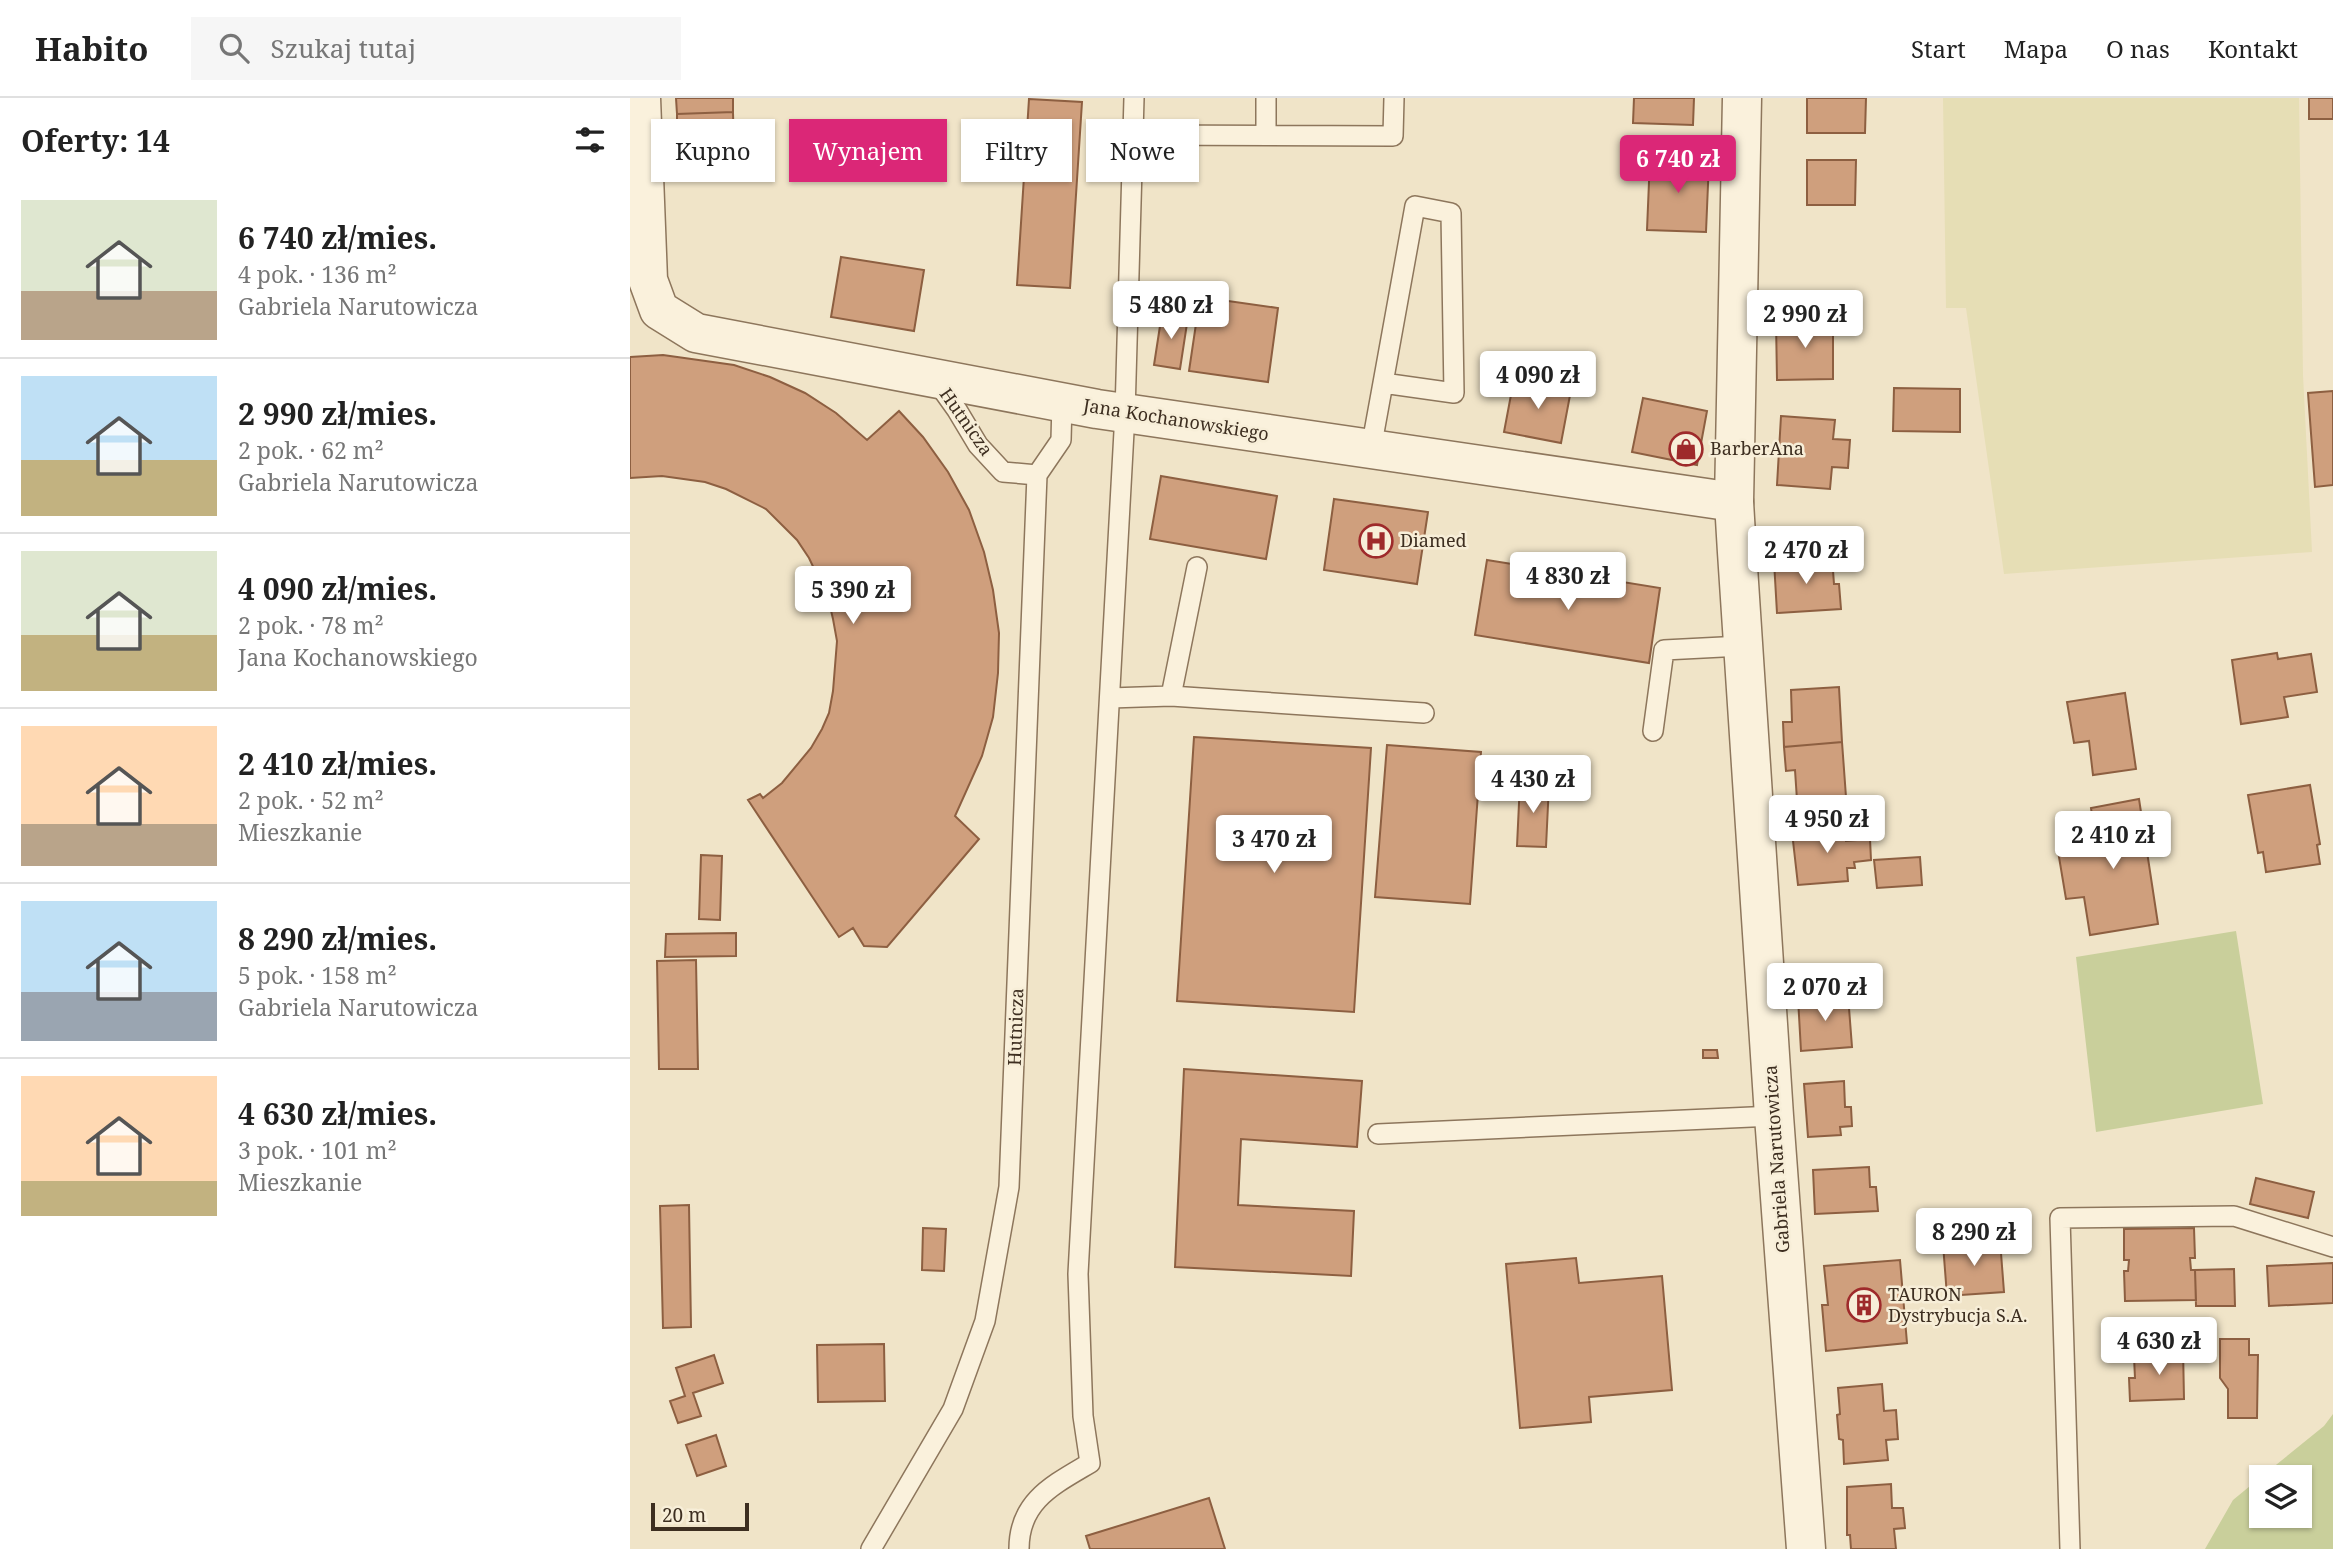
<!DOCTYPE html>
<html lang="pl">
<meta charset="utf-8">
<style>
:root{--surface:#fff;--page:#f6f6f6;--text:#222;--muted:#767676;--line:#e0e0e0;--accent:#db2777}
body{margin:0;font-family:"Noto Serif",serif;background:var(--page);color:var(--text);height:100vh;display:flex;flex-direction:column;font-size:26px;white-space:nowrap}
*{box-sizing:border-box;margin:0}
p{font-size:23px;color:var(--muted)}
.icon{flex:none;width:38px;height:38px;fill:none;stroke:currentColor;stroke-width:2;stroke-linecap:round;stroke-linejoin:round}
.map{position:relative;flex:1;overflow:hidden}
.sheet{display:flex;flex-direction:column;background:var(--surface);width:630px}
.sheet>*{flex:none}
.banner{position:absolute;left:21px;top:21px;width:665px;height:63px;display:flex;gap:14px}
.tools{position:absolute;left:1619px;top:1367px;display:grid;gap:14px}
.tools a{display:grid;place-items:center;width:63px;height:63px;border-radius:0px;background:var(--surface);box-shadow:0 2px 5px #0004;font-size:35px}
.scale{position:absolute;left:21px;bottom:18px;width:98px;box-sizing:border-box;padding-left:7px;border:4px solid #3d2e20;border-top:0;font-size:19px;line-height:24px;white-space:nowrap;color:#3d2e20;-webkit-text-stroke:5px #f7eed8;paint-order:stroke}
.price{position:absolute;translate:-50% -60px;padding:0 16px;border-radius:7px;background:#fff;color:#222;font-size:23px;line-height:46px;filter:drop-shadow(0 2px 4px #0008)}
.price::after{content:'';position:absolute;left:50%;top:42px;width:21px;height:16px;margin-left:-10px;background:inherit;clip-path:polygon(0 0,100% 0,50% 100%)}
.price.current{background:var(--accent);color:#fff}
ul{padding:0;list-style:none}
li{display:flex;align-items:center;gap:21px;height:175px;padding:0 21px}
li+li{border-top:2px solid var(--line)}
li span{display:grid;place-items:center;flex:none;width:196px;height:140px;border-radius:0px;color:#555}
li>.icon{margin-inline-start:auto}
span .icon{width:84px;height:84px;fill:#fffc;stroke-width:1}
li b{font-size:30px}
h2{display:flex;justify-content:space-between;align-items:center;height:84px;padding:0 21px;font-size:30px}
.tag{padding:0 24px;border-radius:0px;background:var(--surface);box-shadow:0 2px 5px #0004;font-size:24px;line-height:63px}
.tag.current{background:var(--accent);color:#fff}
header{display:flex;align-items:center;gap:42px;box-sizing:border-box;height:98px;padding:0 35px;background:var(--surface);border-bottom:2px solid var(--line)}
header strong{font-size:33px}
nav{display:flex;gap:38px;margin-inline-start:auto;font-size:24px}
.search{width:490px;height:63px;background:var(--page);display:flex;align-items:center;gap:18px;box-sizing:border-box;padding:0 24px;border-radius:0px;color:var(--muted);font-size:26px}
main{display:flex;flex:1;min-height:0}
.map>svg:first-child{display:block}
</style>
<header>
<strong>Habito</strong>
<div class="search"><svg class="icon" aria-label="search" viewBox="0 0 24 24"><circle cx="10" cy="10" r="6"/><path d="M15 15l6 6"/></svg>Szukaj tutaj</div>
<nav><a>Start</a><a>Mapa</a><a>O nas</a><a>Kontakt</a></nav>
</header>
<main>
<section class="sheet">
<h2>Oferty: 14<svg class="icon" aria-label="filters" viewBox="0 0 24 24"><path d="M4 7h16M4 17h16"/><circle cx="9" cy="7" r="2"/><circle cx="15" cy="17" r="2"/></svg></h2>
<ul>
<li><span style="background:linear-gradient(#dfe7d0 65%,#b9a48a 0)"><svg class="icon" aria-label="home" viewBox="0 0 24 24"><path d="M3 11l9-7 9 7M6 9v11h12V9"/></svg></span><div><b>6 740 zł/mies.</b><p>4 pok. · 136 m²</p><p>Gabriela Narutowicza</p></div></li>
<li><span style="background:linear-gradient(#bfe0f5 60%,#c2b280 0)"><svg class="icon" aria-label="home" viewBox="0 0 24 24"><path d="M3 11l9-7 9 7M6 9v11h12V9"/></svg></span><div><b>2 990 zł/mies.</b><p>2 pok. · 62 m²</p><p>Gabriela Narutowicza</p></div></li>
<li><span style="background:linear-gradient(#dfe7d0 60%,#c2b280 0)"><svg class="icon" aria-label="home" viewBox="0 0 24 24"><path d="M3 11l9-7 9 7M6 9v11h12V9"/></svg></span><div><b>4 090 zł/mies.</b><p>2 pok. · 78 m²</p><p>Jana Kochanowskiego</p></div></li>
<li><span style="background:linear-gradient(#ffd9b3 70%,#b9a48a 0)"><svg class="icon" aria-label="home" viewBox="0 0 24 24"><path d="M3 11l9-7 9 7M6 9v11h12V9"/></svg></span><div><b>2 410 zł/mies.</b><p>2 pok. · 52 m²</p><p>Mieszkanie</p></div></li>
<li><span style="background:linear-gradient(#bfe0f5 65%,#9aa5b1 0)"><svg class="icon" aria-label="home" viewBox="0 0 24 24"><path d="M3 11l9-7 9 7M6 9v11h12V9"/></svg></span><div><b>8 290 zł/mies.</b><p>5 pok. · 158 m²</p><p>Gabriela Narutowicza</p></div></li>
<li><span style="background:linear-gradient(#ffd9b3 75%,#c2b280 0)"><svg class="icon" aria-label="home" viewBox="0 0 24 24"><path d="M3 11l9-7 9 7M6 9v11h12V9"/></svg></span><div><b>4 630 zł/mies.</b><p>3 pok. · 101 m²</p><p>Mieszkanie</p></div></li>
</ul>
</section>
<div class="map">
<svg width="1703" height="1451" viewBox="0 0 1703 1451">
<rect width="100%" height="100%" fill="#f0e4c8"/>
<path fill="#e6deb5" d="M1313,0H1669L1673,277L1682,454L1374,476L1336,210H1316Z"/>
<path fill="#c9cf9b" d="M1606,833L1633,1006L1466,1034L1446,859Z
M1703,1316V1451H1575L1603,1402L1631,1379V1418H1670V1379H1631L1694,1328Z"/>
<path fill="#cf9f7d" stroke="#8d5f41" stroke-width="2" d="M46,0H103V14L47,16Z
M1004,0H1064L1063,27L1003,25Z
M1177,0H1236L1235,35H1177Z
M1679,0H1703V21H1679Z
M399,1L452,4L440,190L387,187Z
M103,14L104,55L47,56V16Z
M1020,60L1079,63L1076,134L1017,132Z
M1177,62H1226L1225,107H1177Z
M211,159L294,172L284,233L201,219Z
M570,199L648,210L638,284L559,273Z
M532,215L558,219L550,271L524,267Z
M1203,222V281L1147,282L1146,223Z
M33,257L104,267L140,279L175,295L206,315L237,342L269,313L293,339L318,374L339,412L354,454L363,492L369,535L368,575L363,619L352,658L325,718L349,741L257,849L234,848L223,830L209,839L118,702L130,696L133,700L152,685L181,650L192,631L199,615L203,593L207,543L203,521L198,500L179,460L167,442L136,411L96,391L75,384L32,378L0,380V259Z
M884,281L941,292L931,345L874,334Z
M1264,290L1330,291V334L1263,333Z
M1703,293V387L1685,389L1678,295Z
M1013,300L1077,313L1067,367L1002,354Z
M1151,318L1205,322L1203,341L1220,342L1218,370L1202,369L1200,391L1147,387Z
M531,378L647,398L636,461L520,441Z
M704,401L798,414L787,486L694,472Z
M1202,459L1204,486H1209L1211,511L1147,515L1144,463Z
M857,462L1030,490L1019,565L845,537Z
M1647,555L1648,561L1681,556L1687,594L1654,599L1658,619L1611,626L1602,562Z
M1209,589L1212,644L1154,649L1153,624H1162L1161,592Z
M1495,595L1506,671L1463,677L1459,643L1444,645L1437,604Z
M564,639L741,650L724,914L547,903Z
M1212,644L1216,699L1167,702L1165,672L1156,673L1154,649Z
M757,647L851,654L840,806L745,799Z
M890,684L919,686L916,749L887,748Z
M1680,687L1690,746L1687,747L1690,766L1636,774L1633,754L1628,755L1618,697Z
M1509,701L1528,826L1460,837L1454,799L1436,801L1428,753L1466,746L1461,710Z
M1215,730L1216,743L1240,741L1241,762L1224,764L1225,770H1217L1218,783L1168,787L1162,734Z
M71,757L92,758L90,822L69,821Z
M1290,759L1292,787L1247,790L1244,762Z
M106,835V858L35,859L36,836Z
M66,862L68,971H29L27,863Z
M1218,897L1222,949L1171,953L1168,900Z
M1073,952H1087L1088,960H1073Z
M554,971L732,983L727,1049L611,1041L608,1107L724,1113L721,1178L545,1169Z
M1214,983L1215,1009H1221L1222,1028L1210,1029L1211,1037L1178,1039L1174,986Z
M1239,1069L1240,1089H1246L1248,1113L1185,1116L1183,1072Z
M1626,1080L1684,1094L1678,1120L1620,1106Z
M59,1107L61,1229L33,1230L30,1108Z
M293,1130L316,1131L314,1173L292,1172Z
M1564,1130L1565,1160H1560L1561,1172H1565L1566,1202L1495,1203L1494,1173H1498L1499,1162H1494V1131Z
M1370,1142L1374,1194L1317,1198L1313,1146Z
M946,1160L949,1185L1032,1178L1042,1292L959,1299L961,1324L890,1330L876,1166Z
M1270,1162L1277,1245L1196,1253L1192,1207H1198L1194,1168Z
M1703,1165V1205L1639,1208L1637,1168Z
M1604,1171L1605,1208H1566L1565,1172Z
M1590,1241H1619V1257H1628L1627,1320H1598V1291L1590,1280Z
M254,1246L255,1303L188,1304L187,1247Z
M1533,1250H1553L1554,1301L1500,1303L1499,1280H1505L1504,1259L1532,1258Z
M84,1257L93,1285L63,1295L71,1318L48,1325L40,1303L55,1298L46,1270Z
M1252,1286L1254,1313L1266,1312L1268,1341L1256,1342L1258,1362L1214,1366L1213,1342L1209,1341L1207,1317L1210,1316L1208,1290Z
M86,1337L96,1368L67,1378L56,1347Z
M1261,1386L1262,1410H1273L1275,1430L1264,1431L1266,1451H1221L1220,1437H1217V1389Z
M579,1400L595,1451H460L456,1438Z"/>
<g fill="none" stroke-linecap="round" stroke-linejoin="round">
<defs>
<path id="service" d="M636,36V0
M503,37L763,38L764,0
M307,284L327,312L348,347L373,374L407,377
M741,351L753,285L785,108L821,115L824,295L753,285
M541,598L567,469
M480,600L541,598L794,615
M1023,633L1034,552L1112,548
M748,1036L1144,1018
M241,1451L323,1311L355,1223L379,1089L407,377L431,342L432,305
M389,1451C389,1403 423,1387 460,1365L453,1318L448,1176L495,315L504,0
M1440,1451L1430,1120L1604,1118L1703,1149"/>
<path id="minor" d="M11,0L18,182L29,212L66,235L467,311L1104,404"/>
<path id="tertiary" d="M1112,0L1104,404L1107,454L1144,1018L1176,1451"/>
</defs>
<use href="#service" stroke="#8d765c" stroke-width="22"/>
<use href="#minor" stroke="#8d765c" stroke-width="41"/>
<use href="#tertiary" stroke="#8d765c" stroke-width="41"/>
<use href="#service" stroke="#faf1dc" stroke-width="19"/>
<use href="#minor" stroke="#faf1dc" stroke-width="38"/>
<use href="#tertiary" stroke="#faf1dc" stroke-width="38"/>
</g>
<defs>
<symbol id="shop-ring" viewBox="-11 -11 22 22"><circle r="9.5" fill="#f7eed8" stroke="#9e2a2b" stroke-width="1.5"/><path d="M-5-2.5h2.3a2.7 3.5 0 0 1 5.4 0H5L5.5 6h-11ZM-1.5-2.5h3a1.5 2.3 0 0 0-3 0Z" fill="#9e2a2b"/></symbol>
<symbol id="hospital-ring" viewBox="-11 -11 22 22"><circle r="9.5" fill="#f7eed8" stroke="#9e2a2b" stroke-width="1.5"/><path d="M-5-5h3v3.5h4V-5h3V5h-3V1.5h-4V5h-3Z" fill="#9e2a2b"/></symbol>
<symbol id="building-ring" viewBox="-11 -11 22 22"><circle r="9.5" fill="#f7eed8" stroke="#9e2a2b" stroke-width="1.5"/><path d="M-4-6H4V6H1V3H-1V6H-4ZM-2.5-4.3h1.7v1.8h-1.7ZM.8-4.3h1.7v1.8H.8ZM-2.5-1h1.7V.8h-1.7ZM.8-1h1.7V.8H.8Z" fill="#9e2a2b"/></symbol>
</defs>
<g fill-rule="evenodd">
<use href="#shop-ring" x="1037" y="332" width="38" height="38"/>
<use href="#hospital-ring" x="727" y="424" width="38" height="38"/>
<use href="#building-ring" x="1215" y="1188" width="38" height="38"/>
</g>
<g text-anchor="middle" stroke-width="5" stroke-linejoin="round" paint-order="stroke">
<g font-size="18" fill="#3d2e20" stroke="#f7eed8">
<text transform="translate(546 322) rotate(9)" y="6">Jana Kochanowskiego</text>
<text transform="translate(336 324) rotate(55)" y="6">Hutnicza</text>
<text transform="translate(386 929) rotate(-88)" y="6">Hutnicza</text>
<text transform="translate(1147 1061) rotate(-94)" y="6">Gabriela Narutowicza</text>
</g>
<g font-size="18" fill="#3d2e20" stroke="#f7eed8" text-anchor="start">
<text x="1080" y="357">BarberAna</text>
<text x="770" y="449">Diamed</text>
<text x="1258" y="1203">TAURON<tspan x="1258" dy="21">Dystrybucja S.A.</tspan></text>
</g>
</g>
</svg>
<div class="tools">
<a><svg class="icon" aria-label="layers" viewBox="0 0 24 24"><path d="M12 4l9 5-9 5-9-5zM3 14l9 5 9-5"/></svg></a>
</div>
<div class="scale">20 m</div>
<b class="price current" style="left:1048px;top:97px">6 740 zł</b>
<b class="price" style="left:541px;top:243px">5 480 zł</b>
<b class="price" style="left:1175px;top:252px">2 990 zł</b>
<b class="price" style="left:908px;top:313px">4 090 zł</b>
<b class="price" style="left:1176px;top:488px">2 470 zł</b>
<b class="price" style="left:938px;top:514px">4 830 zł</b>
<b class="price" style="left:223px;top:528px">5 390 zł</b>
<b class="price" style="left:903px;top:717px">4 430 zł</b>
<b class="price" style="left:1197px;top:757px">4 950 zł</b>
<b class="price" style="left:1483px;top:773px">2 410 zł</b>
<b class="price" style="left:644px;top:777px">3 470 zł</b>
<b class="price" style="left:1195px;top:925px">2 070 zł</b>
<b class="price" style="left:1344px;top:1170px">8 290 zł</b>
<b class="price" style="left:1529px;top:1279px">4 630 zł</b>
<div class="banner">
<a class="tag">Kupno</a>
<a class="tag current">Wynajem</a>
<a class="tag">Filtry</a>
<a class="tag">Nowe</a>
</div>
</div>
</main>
